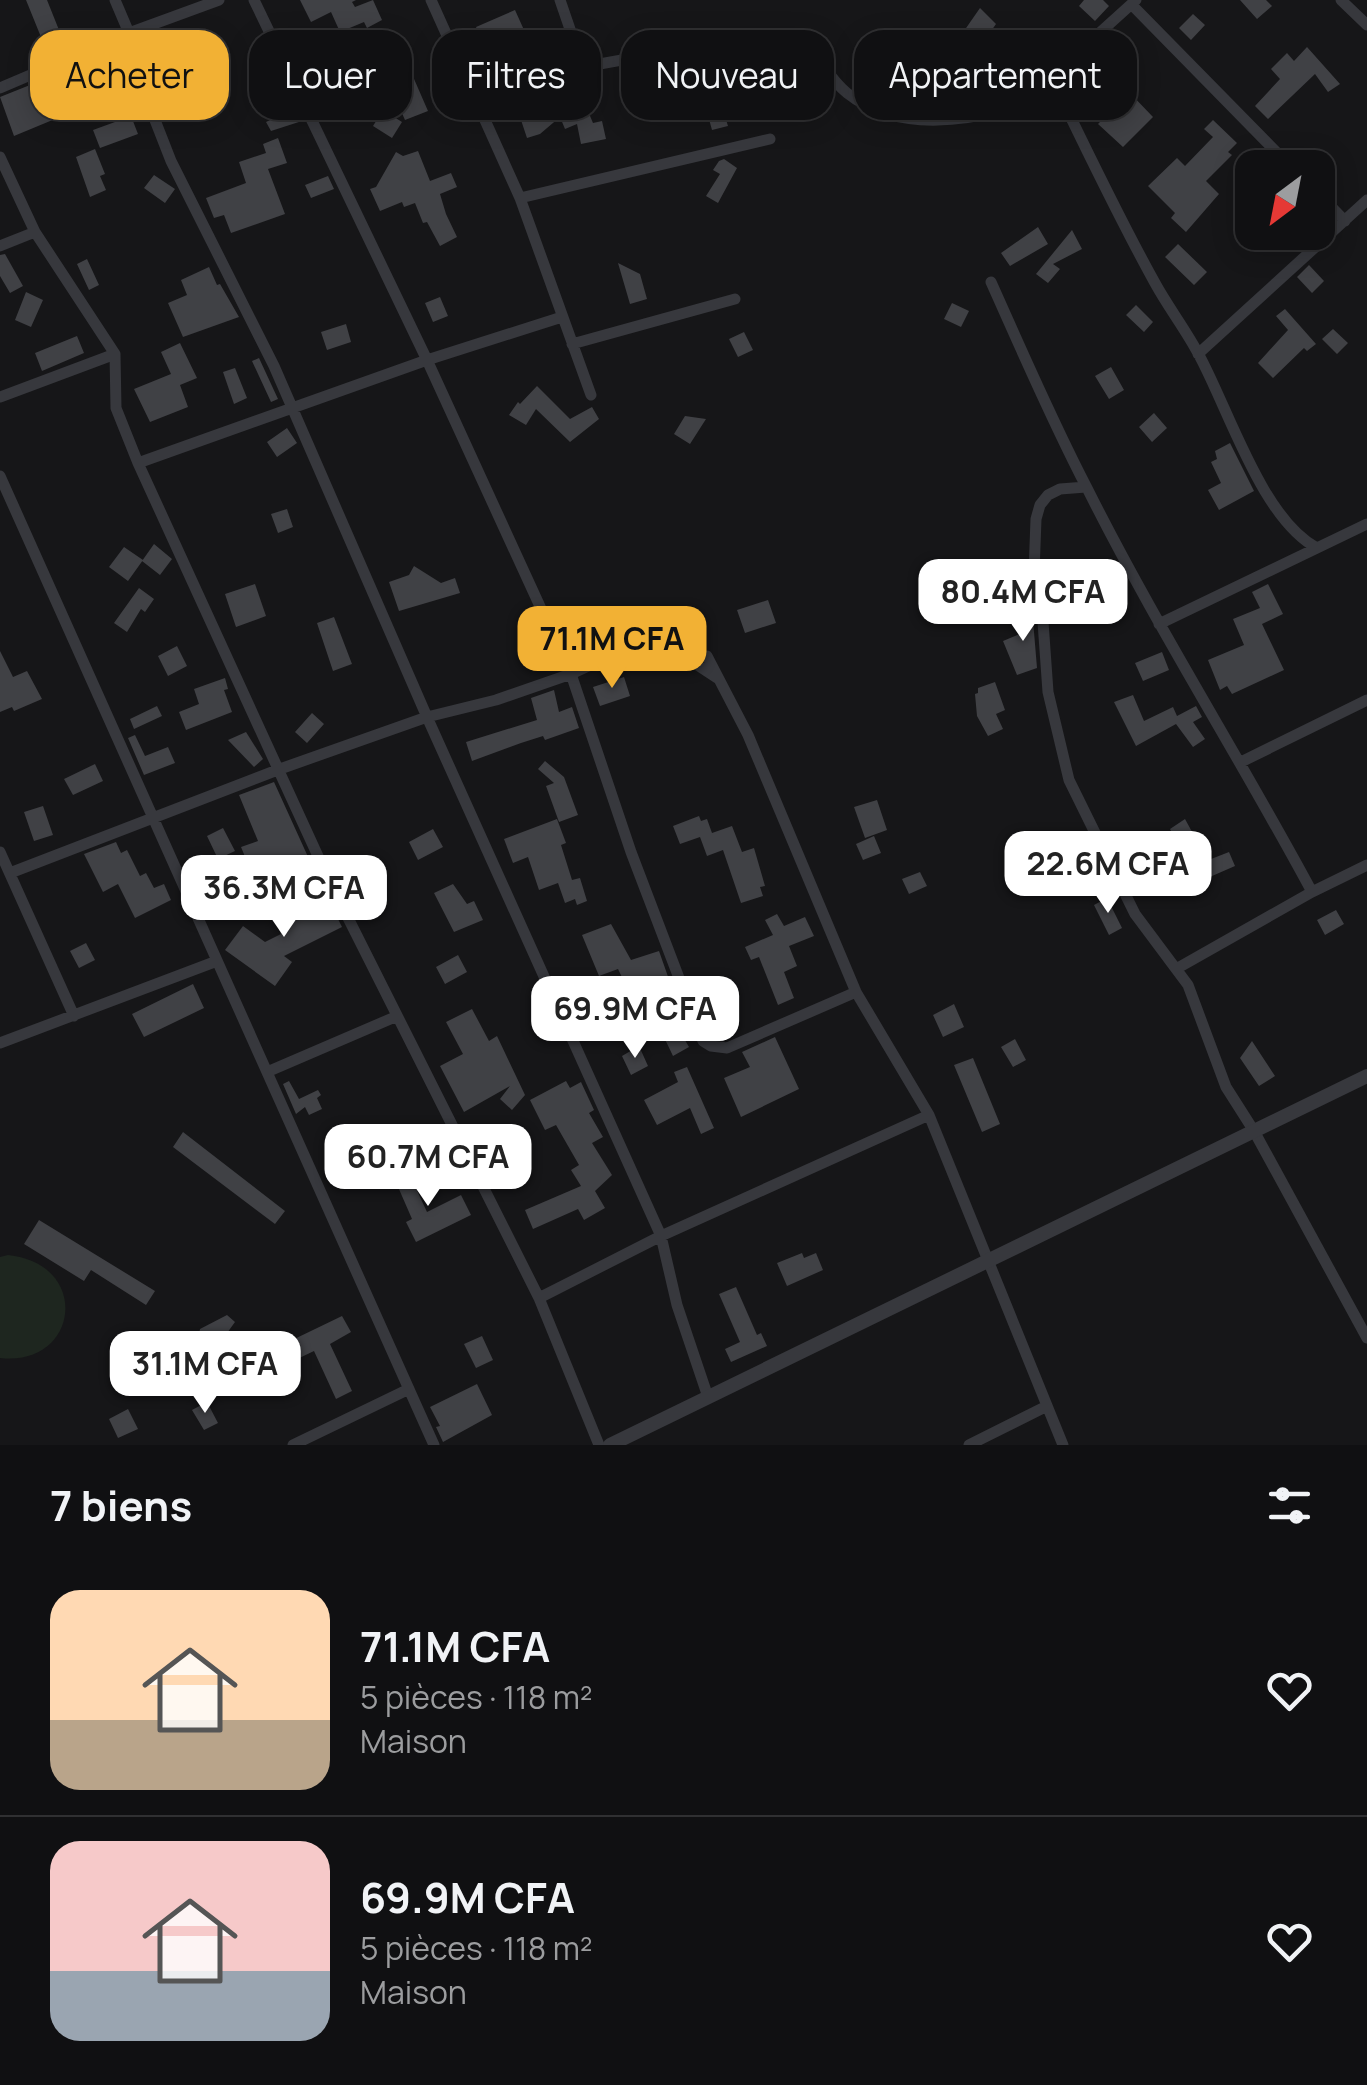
<!DOCTYPE html>
<html lang="fr">
<meta charset="utf-8">
<style>
:root{--surface:#101012;--page:#1e1e20;--text:#f1f3f6;--muted:#9c9d9f;--line:#303032;--accent:#f2b134}
body{margin:0;font-family:Manrope,sans-serif;background:var(--page);color:var(--text);height:100vh;display:flex;flex-direction:column;font-size:38px;white-space:nowrap}
*{box-sizing:border-box;margin:0}
p{font-size:32px;color:var(--muted)}
.icon{flex:none;width:55px;height:55px;fill:none;stroke:currentColor;stroke-width:2;stroke-linecap:round;stroke-linejoin:round}
.map{position:relative;height:1445px;overflow:hidden}
.drawer{display:flex;flex-direction:column;background:var(--surface);flex:1}
.drawer>*{flex:none}
.guide{position:absolute;left:30px;top:30px;width:1308px;height:90px;display:flex;gap:20px}
.needle{width:65px;rotate:212deg}
.buttons{position:absolute;left:1235px;top:150px;display:grid;gap:20px}
.buttons a{display:grid;place-items:center;width:100px;height:100px;border-radius:20px;background:var(--surface);box-shadow:0 5px 25px #0003,0 0 0 2px var(--line);font-size:50px}
.price{position:absolute;translate:-50% -85px;padding:0 22px;border-radius:20px;background:#fff;color:#222;font-size:32px;line-height:65px;filter:drop-shadow(0 2px 5px #0008)}
.price::after{content:'';position:absolute;left:50%;top:60px;width:30px;height:22px;margin-left:-15px;background:inherit;clip-path:polygon(0 0,100% 0,50% 100%)}
.price.selected{background:var(--accent);color:#111}
ul{padding:0;list-style:none}
li{display:flex;align-items:center;gap:30px;height:250px;padding:0 50px}
li+li{border-top:2px solid var(--line)}
li span{display:grid;place-items:center;flex:none;width:280px;height:200px;border-radius:30px;color:#555}
li>.icon{margin-inline-start:auto}
span .icon{width:120px;height:120px;fill:#fffc;stroke-width:1}
li b{font-size:42px}
h2{display:flex;justify-content:space-between;align-items:center;height:120px;padding:0 50px;font-size:42px}
.chip{padding:0 35px;border-radius:30px;background:var(--surface);box-shadow:0 5px 25px #0003,0 0 0 2px var(--line);font-size:35px;line-height:90px}
.chip.selected{background:var(--accent);color:#111}
.map>svg:first-child{display:block}
</style>
<div class="map">
<svg width="1367" height="1445" viewBox="0 0 1367 1445">
<rect width="100%" height="100%" fill="#161618"/>
<path fill="#1e261f" d="M8,1255C92,1264 79,1367 0,1358V1257Z"/>
<path fill="#404145" d="M26,0H47L61,35L43,42Z
M300,0H356L352,2L355,7L373,0L382,20L367,28L364,22L340,32L331,12L311,22Z
M1084,0H1103L1109,6L1095,21L1079,6Z
M1240,0H1266L1272,6L1257,19Z
M980,8L996,24L982,44L964,31Z
M515,10L533,50L490,61L476,27Z
M1193,14L1205,25L1191,40L1179,28Z
M746,47L769,96L750,103L749,100L722,107L728,126L712,130L707,112L678,120L676,111L656,118L647,91L641,93L631,71L694,57L697,67L655,79L665,103L748,83L734,49Z
M1307,47L1340,84L1328,92L1315,74L1268,119L1255,106L1280,79L1271,69L1287,53L1294,61Z
M798,48L809,66L783,72L778,53Z
M189,51L195,66L177,74L170,59Z
M1031,51L1046,63L1035,78L1020,66Z
M123,68L131,90L105,101L128,117L131,116L138,134L100,148L93,130L115,122L94,107Z
M411,72L428,111L405,120L388,82Z
M40,81L55,119L14,136L0,97Z
M577,85L593,123L602,121L606,139L581,144L577,124L565,129L560,117L540,134L527,138L520,117L513,121L502,97L523,92L530,107L543,95Z
M1129,92L1153,117L1123,147L1098,124Z
M295,108L302,121L271,131L266,122Z
M383,110L402,122L392,138L373,126Z
M1213,120L1237,143L1228,152L1232,155L1206,181L1219,194L1186,232L1171,218L1175,213L1148,186L1177,158L1185,166L1213,137L1204,129Z
M278,138L287,163L268,169L285,214L231,233L224,215L214,218L206,198L246,183L239,162L266,153L263,144Z
M95,149L105,174L100,176L106,190L90,197L76,157Z
M418,151L430,181L451,173L457,187L440,194L446,214L457,237L440,246L427,222L423,223L415,203L404,207L402,202L380,211L370,189L376,187L396,152L403,156Z
M724,159L737,168L718,203L706,196L720,174L713,170L719,161Z
M154,175L175,189L165,203L144,188Z
M328,176L334,189L311,198L305,185Z
M1038,227L1048,244L1010,266L1001,253Z
M1072,230L1082,249L1053,264L1060,269L1048,283L1036,274Z
M1178,244L1207,272L1194,285L1165,257Z
M5,254L23,286L10,293L0,276V255Z
M87,259L99,285L89,290L77,264Z
M618,263L640,274L647,299L630,304Z
M1309,265L1324,281L1312,293L1297,277Z
M209,267L217,285L220,284L239,317L183,337L168,303L187,295L181,280Z
M26,292L43,300L31,327L15,320Z
M440,297L448,316L433,322L425,303Z
M952,303L969,311L961,327L944,319Z
M1136,305L1153,322L1144,332L1126,315Z
M1285,309L1316,344L1307,351L1304,348L1273,378L1258,363L1288,330L1276,316Z
M346,324L351,342L327,350L321,332Z
M1333,329L1348,343L1337,354L1322,339Z
M744,332L753,350L738,357L729,339Z
M77,336L84,353L42,371L35,353Z
M180,343L197,378L180,385L188,407L150,422L134,389L171,374L161,352Z
M259,358L278,399L271,402L252,361Z
M1111,367L1124,390L1109,399L1095,376Z
M235,368L247,398L234,404L223,372Z
M537,386L570,419L592,407L599,419L570,442L536,409L526,425L509,415L518,402L520,404Z
M1154,413L1167,428L1152,442L1139,427Z
M685,416L706,419L690,444L674,434Z
M287,428L297,443L277,457L267,442Z
M1230,443L1254,491L1219,510L1208,490L1221,483L1211,462L1217,459L1215,451Z
M287,509L293,527L278,533L271,514Z
M154,544L172,559L160,575L142,561Z
M124,547L143,560L128,581L109,567Z
M414,566L441,583L455,578L460,593L399,611L389,582L409,575Z
M255,584L266,616L236,627L225,594Z
M1268,584L1283,614L1262,624L1284,670L1232,694L1227,686L1220,690L1208,660L1244,645L1233,619L1260,608L1252,592Z
M139,588L154,599L145,612L141,609L127,632L114,623Z
M768,600L776,623L745,633L737,610Z
M1032,608L1037,668L1017,675L1003,641L1022,633L1016,610Z
M334,617L352,664L333,671L317,623Z
M177,646L187,666L168,676L158,656Z
M0,651L13,677L27,671L42,699L14,711L12,707L0,712Z
M1162,652L1169,670L1143,681L1135,663Z
M624,677L630,696L600,706L593,687Z
M225,678L228,689L224,690L232,712L186,730L179,712L199,704L194,689Z
M995,682L1005,710L996,714L1003,729L988,736L977,716L975,694L978,693V688Z
M554,690L559,712L572,707L579,728L545,740L543,736L521,743L472,761L466,742L537,720L531,698Z
M1133,695L1144,721L1173,707L1177,716L1196,706L1202,717L1193,722L1205,739L1193,747L1176,724L1136,746L1114,702Z
M157,706L162,716L134,729L130,719Z
M312,713L324,724L307,743L295,732Z
M246,732L263,759L254,767L228,740Z
M135,735L145,756L168,747L175,763L144,775L128,738Z
M545,761L564,777L578,815L559,822L546,786L554,783L538,769Z
M95,764L103,781L73,795L64,779Z
M274,782L309,859L274,872L283,889L268,896L260,879L255,881L241,847L258,841L239,795Z
M877,800L887,830L865,838L854,807Z
M43,806L53,835L34,841L24,812Z
M699,816L701,821L707,819L712,833L732,826L742,852L754,848L765,886L760,887L763,896L741,903L723,850L707,856L700,837L680,844L673,826Z
M557,819L566,843L561,845L572,880L580,878L587,901L577,905L575,899L565,903L558,883L539,890L528,857L513,863L504,839Z
M1185,819L1196,839L1186,845L1195,860L1162,876L1151,855L1177,842L1170,829Z
M223,828L235,851L218,859L207,836Z
M433,829L443,847L418,860L409,842Z
M874,836L881,853L863,860L856,844Z
M116,842L121,853L127,850L140,876L146,873L154,888L164,884L171,900L135,918L118,884L103,892L84,854Z
M1229,852L1235,866L1196,883L1188,868Z
M215,862L223,881L196,892L188,873Z
M920,872L927,886L909,894L902,879Z
M453,884L467,904L474,901L483,920L454,932L434,893Z
M318,898L325,912L333,909L342,927L284,956L292,962L275,986L225,950L243,926L265,942L281,934L275,916Z
M1107,898L1122,928L1109,935L1094,905Z
M1336,910L1344,924L1325,935L1317,920Z
M777,914L784,926L805,917L814,936L789,946L797,966L784,972L794,998L778,1005L759,957L751,960L745,947L773,935L765,920Z
M611,924L631,960L659,951L672,988L661,992L673,1016L682,1013L687,1034L682,1035L689,1047L673,1056L651,1010L614,1027L606,1012L632,998L618,969L599,976L582,935Z
M86,943L95,960L79,968L70,951Z
M458,955L467,972L445,984L436,967Z
M193,984L204,1008L144,1037L132,1014Z
M954,1004L964,1027L943,1037L933,1015Z
M472,1009L489,1041L497,1036L525,1095L512,1110L500,1099L510,1086L464,1112L440,1066L463,1054L446,1022Z
M775,1037L799,1089L741,1117L724,1078L750,1067L742,1052Z
M1015,1039L1026,1060L1013,1067L1001,1047Z
M1252,1041L1275,1076L1259,1086L1240,1058Z
M639,1046L648,1066L631,1075L622,1056Z
M973,1058L1000,1124L982,1132L954,1065Z
M687,1067L714,1128L701,1134L690,1108L657,1125L644,1100L678,1082L674,1072Z
M289,1081L299,1099L318,1090L321,1095L317,1098L322,1109L309,1115L305,1107L296,1114L283,1084Z
M566,1081L570,1088L581,1082L594,1110L589,1113L603,1137L592,1143L612,1175L595,1191L605,1208L584,1220L578,1209L533,1229L525,1210L581,1186L571,1170L579,1165L556,1125L545,1130L530,1100Z
M183,1132L285,1211L275,1224L173,1147Z
M384,1147L392,1163L364,1178L355,1163Z
M406,1167L427,1212L461,1195L471,1215L416,1242L406,1222L412,1219L392,1173Z
M39,1220L155,1291L146,1305L91,1270L84,1281L24,1244Z
M802,1253L804,1258L816,1253L823,1270L787,1286L777,1263Z
M736,1287L757,1335L761,1333L767,1346L731,1362L725,1349L740,1342L719,1294Z
M227,1315L235,1322L209,1358L198,1339L200,1329Z
M342,1316L351,1332L330,1344L352,1391L336,1399L314,1351L293,1361L284,1344Z
M482,1336L493,1360L476,1368L464,1344Z
M477,1384L492,1415L443,1442L436,1427L440,1426L430,1407Z
M207,1402L218,1423L204,1430L192,1410Z
M128,1409L138,1429L118,1438L109,1419Z"/>
<g fill="none" stroke-linecap="round" stroke-linejoin="round">
<path stroke="#37383d" stroke-width="11" d="M115,0L129,33L135,69L171,161L274,366L427,717L661,1236L677,1305L708,1397
M254,0L427,360L571,674L631,852L703,1041L711,1046L727,1048L856,992
M431,0L520,198L591,395
M560,0L583,67
M1136,0L1064,65L1057,76L1058,91C1089,155 1120,220 1155,283C1168,307 1186,330 1199,355C1229,410 1262,519 1317,548
M1341,0L1367,25
M1132,5L1292,168
M0,88L129,33L219,0
M476,94L583,67L766,34L802,39C819,55 828,78 847,93C906,140 996,117 1058,91
M0,157L35,232L115,354L116,408L138,463L328,878L539,1298L599,1445
M1318,193L1345,221
M520,198L770,139
M0,246L35,232
M991,282C1022,351 1052,421 1087,488C1156,626 1239,756 1312,892
M572,344L735,299
M1198,354L1367,200
M0,397L115,354
M138,463L427,360L562,317
M0,476L434,1445
M1086,487L1060,489L1048,495L1040,505L1036,519L1034,573L1042,608L1048,692L1069,780L1135,914L1188,985L1226,1087L1254,1131L1367,1338
M1159,624L1367,524
M707,656L748,735L856,992L929,1115L1063,1445
M1241,762L1367,700
M0,852L74,1016
M10,873L280,769L427,717L496,700L571,674L610,656L646,646L682,655L717,678
M1176,969L1312,892L1367,865
M0,1043L217,961
M267,1072L395,1017
M539,1298L661,1236L929,1115
M293,1445L409,1389
M969,1445L1047,1406"/>
<path stroke="#37383d" stroke-width="14" d="M610,1445L1367,1076"/>
</g>
</svg>
<div class="buttons">
<a><svg class="needle" viewBox="-14 -14 28 28"><path d="M0-13l5 13h-10z" fill="#e53935"/><path d="M0 13l5-13h-10z" fill="#9c9d9f"/></svg></a>
</div>
<b class="price" style="left:1023px;top:644px">80.4M CFA</b>
<b class="price selected" style="left:612px;top:691px">71.1M CFA</b>
<b class="price" style="left:1108px;top:916px">22.6M CFA</b>
<b class="price" style="left:284px;top:940px">36.3M CFA</b>
<b class="price" style="left:635px;top:1061px">69.9M CFA</b>
<b class="price" style="left:428px;top:1209px">60.7M CFA</b>
<b class="price" style="left:205px;top:1416px">31.1M CFA</b>
<div class="guide">
<a class="chip selected">Acheter</a>
<a class="chip">Louer</a>
<a class="chip">Filtres</a>
<a class="chip">Nouveau</a>
<a class="chip">Appartement</a>
</div>
</div>
<section class="drawer">
<h2>7 biens<svg class="icon" aria-label="filters" viewBox="0 0 24 24"><path d="M4 7h16M4 17h16"/><circle cx="9" cy="7" r="2"/><circle cx="15" cy="17" r="2"/></svg></h2>
<ul>
<li><span style="background:linear-gradient(#ffd9b3 65%,#b9a48a 0)"><svg class="icon" aria-label="home" viewBox="0 0 24 24"><path d="M3 11l9-7 9 7M6 9v11h12V9"/></svg></span><div><b>71.1M CFA</b><p>5 pièces · 118 m²</p><p>Maison</p></div><svg class="icon" aria-label="heart" viewBox="0 0 24 24"><path d="M12 20l-8-8c-3-5 5-10 8-4 3-6 11-1 8 4z"/></svg></li>
<li><span style="background:linear-gradient(#f6c9c9 65%,#9aa5b1 0)"><svg class="icon" aria-label="home" viewBox="0 0 24 24"><path d="M3 11l9-7 9 7M6 9v11h12V9"/></svg></span><div><b>69.9M CFA</b><p>5 pièces · 118 m²</p><p>Maison</p></div><svg class="icon" aria-label="heart" viewBox="0 0 24 24"><path d="M12 20l-8-8c-3-5 5-10 8-4 3-6 11-1 8 4z"/></svg></li>
</ul>
</section>
